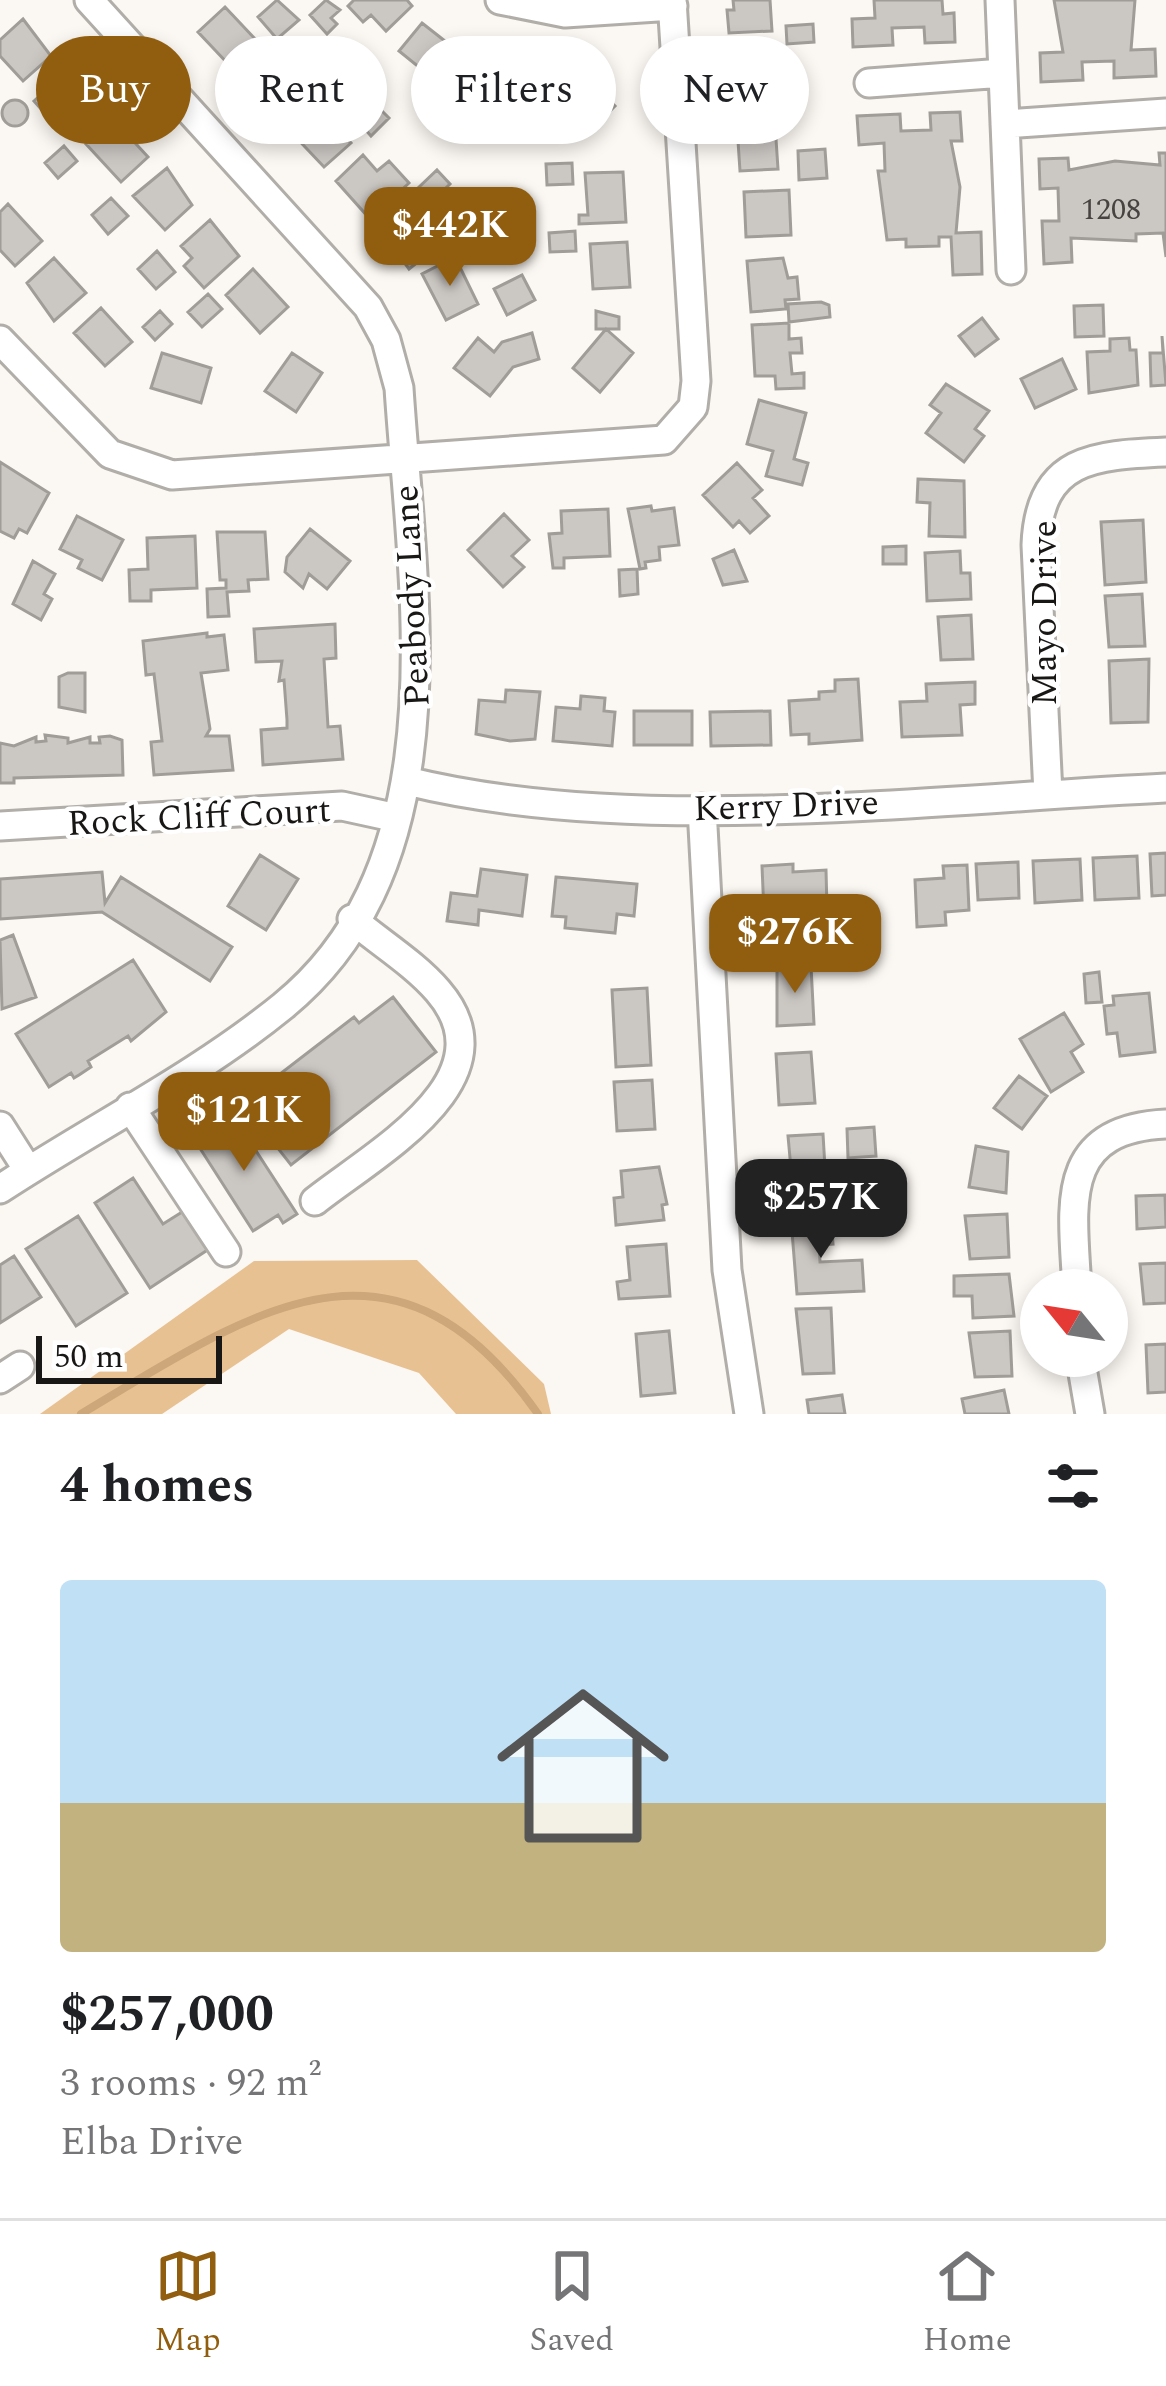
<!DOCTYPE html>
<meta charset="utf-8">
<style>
:root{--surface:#fff;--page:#f2f2f2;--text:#202124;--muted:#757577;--line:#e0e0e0;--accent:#915e0f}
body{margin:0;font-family:Spectral,serif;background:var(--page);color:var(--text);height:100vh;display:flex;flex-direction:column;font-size:45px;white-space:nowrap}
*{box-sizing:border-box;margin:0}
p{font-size:39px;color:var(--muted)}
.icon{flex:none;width:66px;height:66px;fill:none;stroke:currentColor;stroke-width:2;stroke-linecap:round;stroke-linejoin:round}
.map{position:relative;height:1414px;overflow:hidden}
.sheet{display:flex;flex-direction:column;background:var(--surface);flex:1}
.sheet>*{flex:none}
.top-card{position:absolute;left:36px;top:36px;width:1095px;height:108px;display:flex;gap:24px}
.needle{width:78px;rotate:300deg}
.tools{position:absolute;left:1020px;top:1269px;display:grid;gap:24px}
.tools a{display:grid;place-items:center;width:108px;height:108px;border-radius:50%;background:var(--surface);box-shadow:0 6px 18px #0003;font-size:60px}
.scale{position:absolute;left:36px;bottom:30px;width:186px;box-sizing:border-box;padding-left:12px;border:6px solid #191716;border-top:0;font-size:33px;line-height:42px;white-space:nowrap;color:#191716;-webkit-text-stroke:9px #fff;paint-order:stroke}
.price{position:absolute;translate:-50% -102px;padding:0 27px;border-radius:24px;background:var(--accent);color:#fff;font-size:39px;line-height:78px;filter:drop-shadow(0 3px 6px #0008)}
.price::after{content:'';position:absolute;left:50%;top:72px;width:36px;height:27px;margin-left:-18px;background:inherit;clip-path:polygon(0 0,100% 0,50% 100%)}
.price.active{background:#222;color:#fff}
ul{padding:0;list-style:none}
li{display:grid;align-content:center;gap:24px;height:636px;padding:0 60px}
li+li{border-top:3px solid var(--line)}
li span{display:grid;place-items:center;height:372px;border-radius:12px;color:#555}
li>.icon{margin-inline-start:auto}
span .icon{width:216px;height:216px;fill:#fffc;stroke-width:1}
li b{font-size:51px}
h2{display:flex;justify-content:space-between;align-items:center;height:144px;padding:0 60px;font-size:51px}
.tag{padding:0 42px;border-radius:54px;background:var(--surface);box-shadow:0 6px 18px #0003;font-size:42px;line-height:108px}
.tag.active{background:var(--accent);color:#fff}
.tabs{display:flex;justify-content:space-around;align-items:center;height:168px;border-top:3px solid var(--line);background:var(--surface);font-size:33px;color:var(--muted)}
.tabs a{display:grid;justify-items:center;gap:6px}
.tabs .active{color:var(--accent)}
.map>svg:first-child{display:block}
</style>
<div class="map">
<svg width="1166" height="1414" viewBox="0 0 1166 1414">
<rect width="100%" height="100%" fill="#fbf7f2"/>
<path fill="#e8c193" d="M417,1260L544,1384L551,1414H456L419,1373L289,1329L162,1414H40L254,1261Z"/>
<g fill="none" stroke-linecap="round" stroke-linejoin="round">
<path stroke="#cda679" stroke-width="8" d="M81,1414C251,1312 394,1209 538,1414"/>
</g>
<path fill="#cbc7c3" stroke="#a09c98" stroke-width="3" d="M277,0L299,20L277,39L258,17Z
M326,0L340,10L331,18L337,24L327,34L310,15Z
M354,0H407L412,6L386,31L371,15L363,22L348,6Z
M733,0H770L772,31L729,33L727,10H734Z
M874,0H942L943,14L954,13L955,42L925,43L924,27L892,28L893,45L853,47L852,19L875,18Z
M1054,0H1135L1131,50L1155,49L1156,76L1114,78V61L1082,62L1083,80L1041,82L1040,53L1063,52Z
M225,7L257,41L230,66L198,32Z
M23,19L51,56L23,81L0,56V40Z
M422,23L459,52L436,81L399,51Z
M813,24L814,42L787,44L786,26Z
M788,50L790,101L739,103L737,52Z
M270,55L305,93L278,117L243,80Z
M478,60L528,78L516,113L465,95Z
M74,64L89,80L82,87L98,103L71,128L57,112L50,119L34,101Z
M583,73L615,106L592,129L581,120L571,129L556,114L535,112L544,82L563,84L561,98Z
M2 113a13 13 0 1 1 26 0a13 13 0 1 1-26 0Z
M375,104L389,118L371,136L358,121Z
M316,106L351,143L324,167L290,131Z
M437 120a13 13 0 1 1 26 0a13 13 0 1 1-26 0Z
M960,112L962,141H951L960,187L956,233L981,232L982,274L953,275L951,237H939V246L906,247V239L887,240L878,171H885L884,143L859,145L857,116L900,114L901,131L931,130L930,113Z
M113,119L148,157L121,182L86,144Z
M775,124L778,169L740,171L737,126Z
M64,146L77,161L58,178L45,163Z
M825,149L827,178L799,180L798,151Z
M1159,153H1166V257L1163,233L1136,234V241L1071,238L1072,262L1044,264L1042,221H1059L1058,188L1040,189L1039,159L1068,158L1069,170L1115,161L1160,165Z
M363,155L377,171L389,161L409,183L370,219L336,181Z
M572,163L573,184L547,185L546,164Z
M167,168L192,205L165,230L133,196Z
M437,170L450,184L431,202L418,188Z
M623,172L626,222L579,224V215H588L585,173Z
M789,190L791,235L746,237L744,192Z
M111,198L128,216L108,234L92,215Z
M8,204L42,241L15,266L0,250V212Z
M410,208L442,243L409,269L383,233Z
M210,220L239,256L204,288L184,266L192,258L181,246Z
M575,231L576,251L550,252L549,233Z
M627,242L630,287L593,289L590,244Z
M157,251L175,272L156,289L138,269Z
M455,257L478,304L446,320L422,274Z
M54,258L86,293L54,321L27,283Z
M783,258L788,278L797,277L799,299L785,300L786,309L751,312L747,261Z
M253,269L288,307L260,333L226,295Z
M522,275L535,300L507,315L494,289Z
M208,294L222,309L202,327L188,312Z
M821,302L829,305L830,317L789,322L788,304Z
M1103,305L1104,336L1075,337L1074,306Z
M101,308L132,342L105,366L74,333Z
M160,311L172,324L155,340L143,327Z
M596,311L619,317V329H596Z
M982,318L998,339L975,356L959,336Z
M789,323V339L801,338L802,353H790L792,374L804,373V388L776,389L775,376H755L752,325Z
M606,329L633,353L600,392L573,368Z
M532,333L539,359L513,367L490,396L454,368L478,338L494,352L502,342Z
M1162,336L1166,385L1151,386L1150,353H1163Z
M1129,338L1130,350H1136L1138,385L1089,393L1087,352L1110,351V339Z
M162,353L211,368L201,403L151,388Z
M292,353L322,373L296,412L265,391Z
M1062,359L1076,389L1035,408L1021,379Z
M946,384L989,411L975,429L984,436L964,462L926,433L941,413L930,405Z
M759,400L806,413L794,459L808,463L802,485L766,476L773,451L747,444Z
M0,462L49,493L27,533L19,529L14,538L0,531Z
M737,463L762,490L753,498L769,516L750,533L739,521L733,527L703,495Z
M918,479L964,481L965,537L929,536L930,503L917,502Z
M651,506L652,511L674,508L679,545L659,547L660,560L645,562L646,568L640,569L628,509Z
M608,509L610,556L564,558V568H553L549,534L562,533L561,511Z
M504,514L529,540L512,556L524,567L503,587L468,550Z
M77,516L123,540L102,580L78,568L82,560L60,549Z
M1143,520L1146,582L1105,585L1101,522Z
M310,529L350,561L327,589L309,574L303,588L285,572L287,557Z
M217,532H265L268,579L248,580L249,591L227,592L229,616L208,617L207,589L226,588V580H220Z
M195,536L197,588L151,590V601H130L129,570L148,569L147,538Z
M906,546V564H883V547Z
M734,550L747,581L723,585L713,559Z
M960,551L961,573H970L971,599L927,601L925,553Z
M33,561L55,574L44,594L52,599L41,620L13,604Z
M637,569L638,594L620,596L619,570Z
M1142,594L1145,646L1109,647L1105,596Z
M971,615L973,659L941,660L938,617Z
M335,624L336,658L324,659L328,727L340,726L343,759L263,765L261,730L287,728V720L284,680L279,681L282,661L256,662L254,629Z
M207,633V637L224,635L228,670L201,673L210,729L206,736H229L233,770L154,775L151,742L162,741L154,674L146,675L143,641Z
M1149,659L1148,722L1111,723L1109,661Z
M68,673H85V712L59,707V677Z
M858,679L862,740L809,744V734L791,735L789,701L819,699V692L835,691V680Z
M975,682V704L960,705L962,735L902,737L900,702L927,701L926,684Z
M506,690L540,692L535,739L510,741L476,734L479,700L505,702Z
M581,696L605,698L604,711L615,712L612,746L553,741L556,707L580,709Z
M634,711H692V745H634Z
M770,711L771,745L711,746L710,712Z
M45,735L68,738V743L90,737V743H100L99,737L110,736L122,740L123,775L14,778V783H0V743L14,746L36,737V742L46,741Z
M1166,853V895L1152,896L1150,854Z
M260,855L298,879L266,930L228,906Z
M1137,856L1139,898L1095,900L1093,858Z
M1080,859L1082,900L1035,903L1033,861Z
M1018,862L1019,898L978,900L976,864Z
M793,864V872L826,870L827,909L764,913L762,866Z
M967,865L969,910L945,912L946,925L917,927L915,880L944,878L943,866Z
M481,869L527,875L522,916L479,910L478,925L447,921L451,893L477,896Z
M102,872L105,903L121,877L232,947L210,981L102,912L0,919V879Z
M556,877L637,884L634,916L617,914L615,933L565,928L566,917L552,916Z
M13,935L36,997L2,1009L0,940Z
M133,960L166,1012L131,1041L128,1036L88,1061L91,1067L79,1075L74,1078L71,1073L49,1087L16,1034Z
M811,966L814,1024L777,1026V968Z
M1099,972L1102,1002L1086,1003L1084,974Z
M647,988L651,1065L616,1067L612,990Z
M1149,993L1155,1052L1120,1056L1117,1033L1107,1034L1104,1006L1114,1005L1113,996Z
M393,997L436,1052L291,1165L248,1110L281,1084L276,1077L354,1017L359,1023Z
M1064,1013L1083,1044L1071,1052L1083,1072L1051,1092L1020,1039Z
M811,1052L815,1103L779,1105L776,1054Z
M1019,1076L1047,1096L1022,1129L994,1108Z
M652,1080L655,1129L617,1131L614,1082Z
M232,1114L297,1214L283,1223L278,1215L253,1231L194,1139Z
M874,1127L876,1156L848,1158L847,1129Z
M823,1134L827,1201L794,1202L788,1136Z
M976,1146L1008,1152L1006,1193L969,1187Z
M659,1167L667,1204L662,1205L664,1220L616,1225L614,1198L623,1197L621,1171Z
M133,1178L163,1224L190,1207L215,1245L150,1288L95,1203Z
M1165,1195L1166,1227L1137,1229L1136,1196Z
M1007,1214L1009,1257L970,1259L965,1216Z
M78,1216L127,1293L76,1326L26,1249Z
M831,1217L833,1244L819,1245L820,1262L862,1260L864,1291L797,1294L791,1219Z
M666,1244L670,1296L619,1299L617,1282L630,1280L627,1247Z
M14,1256L41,1297L0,1323V1265Z
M1166,1263V1303L1144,1304L1140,1264Z
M1009,1274L1014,1316L973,1318L972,1296H954V1276Z
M831,1308L834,1373L803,1374L796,1309Z
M669,1331L675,1393L641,1396L636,1334Z
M1010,1331L1012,1376L975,1377L969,1333Z
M1166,1344V1392L1148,1393L1146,1345Z
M1004,1390L1009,1414H965L962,1399Z
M842,1395L845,1414H809L807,1400Z"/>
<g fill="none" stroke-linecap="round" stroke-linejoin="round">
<defs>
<path id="minor" d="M500,0L565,13L673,6
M1000,0L1011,270
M869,83L1003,73
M1005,124L1166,113
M0,340L110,454L172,475L664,440L693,407L696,381L672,0
M407,781C632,837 933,799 1166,788
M1048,794L1036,545C1039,458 1094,455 1166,452
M702,808L727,1270L749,1414
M0,826L342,806L397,818
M130,1107L226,1252
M0,1126L28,1170
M0,1189C93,1128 197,1076 283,1006C462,860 412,589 399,388L386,340L368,307L89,0
M315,1201C374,1154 514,1079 438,991C415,964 379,942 352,919
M1077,1290C1073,1208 1056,1129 1166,1124
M1080,1356L1090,1414
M0,1379L20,1366"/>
</defs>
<use href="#minor" stroke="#b1ada8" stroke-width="33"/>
<use href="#minor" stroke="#fff" stroke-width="27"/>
</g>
<g text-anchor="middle" stroke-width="9" stroke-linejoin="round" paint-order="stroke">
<g font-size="30" fill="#464341">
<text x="1111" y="219">1208</text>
</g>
<g font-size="36" fill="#191716" stroke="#fff">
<text transform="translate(410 596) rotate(-93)" y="13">Peabody Lane</text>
<text transform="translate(1043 613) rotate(-90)" y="13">Mayo Drive</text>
<text transform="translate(786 804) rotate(-2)" y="13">Kerry Drive</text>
<text transform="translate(199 815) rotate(-3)" y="13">Rock Cliff Court</text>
</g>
</g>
</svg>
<div class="tools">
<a><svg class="needle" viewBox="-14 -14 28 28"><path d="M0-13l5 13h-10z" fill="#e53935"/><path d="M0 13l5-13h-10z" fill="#757577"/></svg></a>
</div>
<div class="scale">50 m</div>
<b class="price" style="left:450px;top:289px">$442K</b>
<b class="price" style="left:795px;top:996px">$276K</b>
<b class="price" style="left:244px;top:1174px">$121K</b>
<b class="price active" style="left:821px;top:1261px">$257K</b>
<div class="top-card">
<a class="tag active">Buy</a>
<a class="tag">Rent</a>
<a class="tag">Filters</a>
<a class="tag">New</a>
</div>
</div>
<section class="sheet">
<h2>4 homes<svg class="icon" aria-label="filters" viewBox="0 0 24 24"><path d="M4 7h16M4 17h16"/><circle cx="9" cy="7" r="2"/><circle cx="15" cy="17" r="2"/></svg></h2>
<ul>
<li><span style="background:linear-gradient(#bfe0f5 60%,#c2b280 0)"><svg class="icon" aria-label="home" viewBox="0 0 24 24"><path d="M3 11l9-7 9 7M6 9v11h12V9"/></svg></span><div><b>$257,000</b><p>3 rooms · 92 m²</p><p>Elba Drive</p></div></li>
</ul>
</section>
<nav class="tabs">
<a class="active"><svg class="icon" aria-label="map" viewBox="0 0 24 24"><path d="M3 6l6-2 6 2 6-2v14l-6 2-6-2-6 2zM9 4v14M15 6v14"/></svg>Map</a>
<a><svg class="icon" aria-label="saved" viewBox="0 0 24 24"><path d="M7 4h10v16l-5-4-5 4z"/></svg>Saved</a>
<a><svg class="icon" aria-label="home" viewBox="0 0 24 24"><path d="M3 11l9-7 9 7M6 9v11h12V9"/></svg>Home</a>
</nav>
